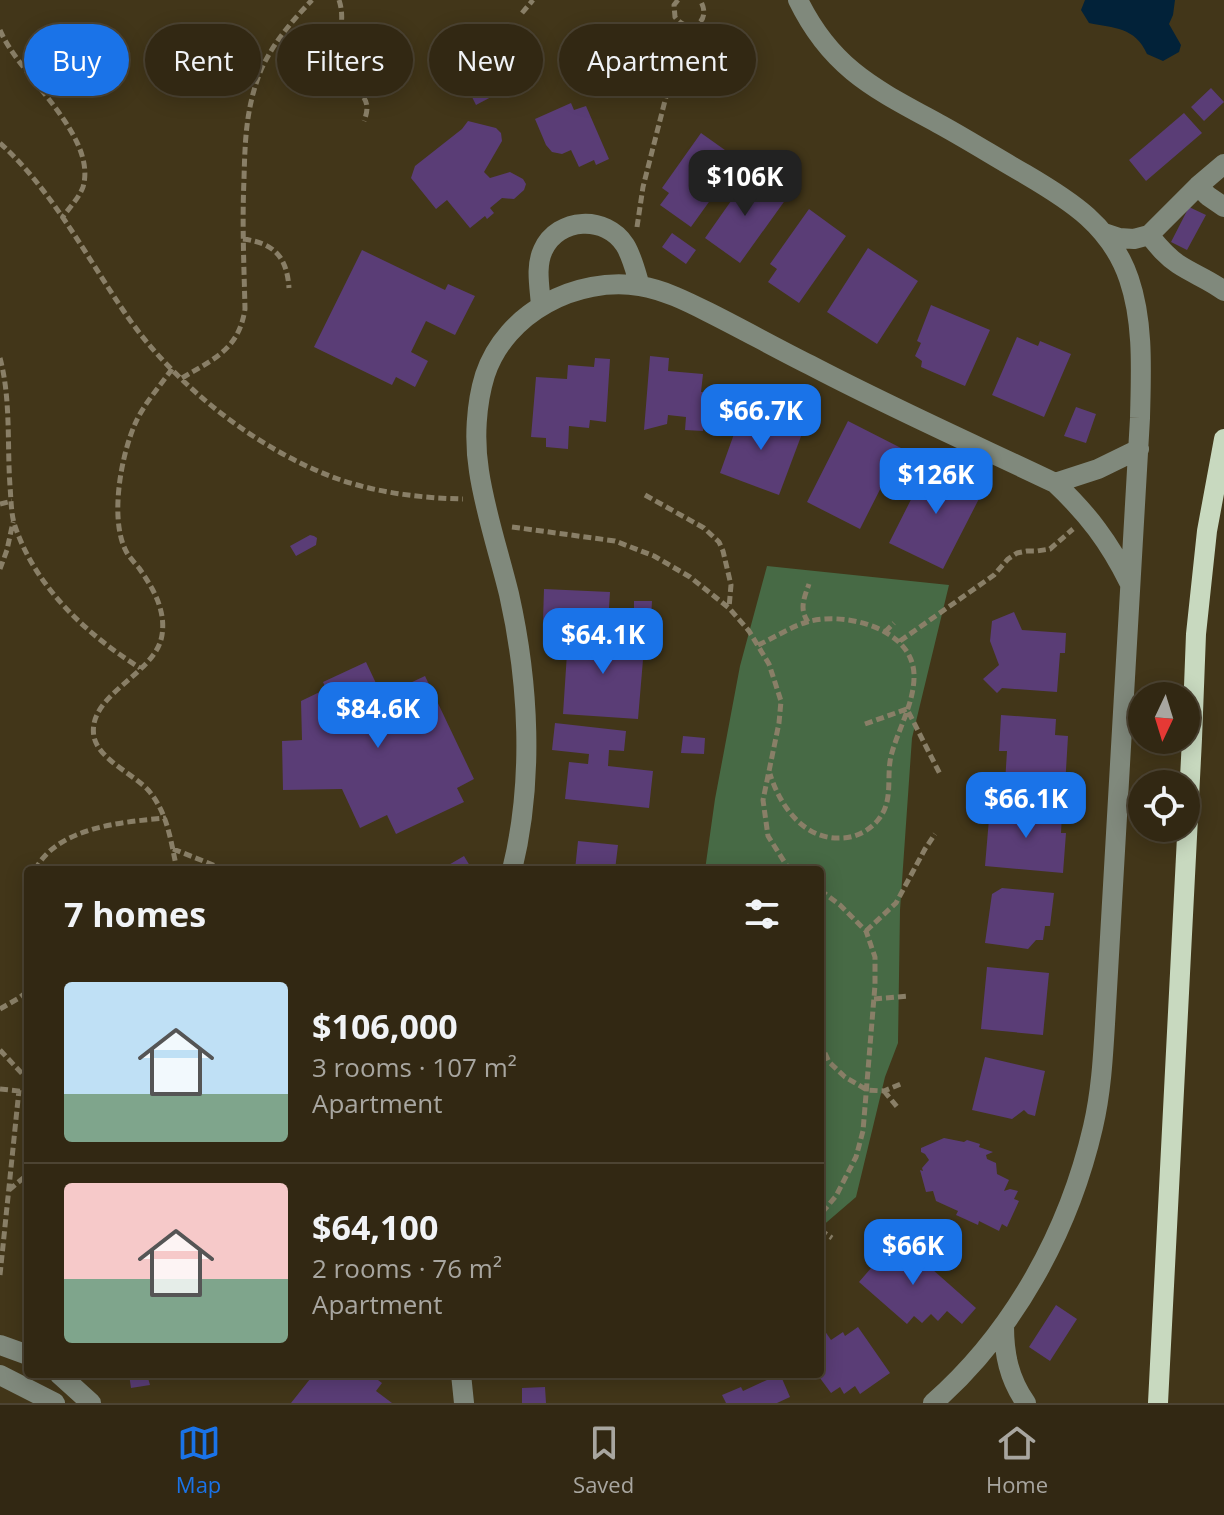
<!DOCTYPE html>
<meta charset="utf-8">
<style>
:root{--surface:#322813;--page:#3a301c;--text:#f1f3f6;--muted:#a8a6a0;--line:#4d4433;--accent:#1a73e8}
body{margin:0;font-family:"Open Sans",sans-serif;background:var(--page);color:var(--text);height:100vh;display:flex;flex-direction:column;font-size:30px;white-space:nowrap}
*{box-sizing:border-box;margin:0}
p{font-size:26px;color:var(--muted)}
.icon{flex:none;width:44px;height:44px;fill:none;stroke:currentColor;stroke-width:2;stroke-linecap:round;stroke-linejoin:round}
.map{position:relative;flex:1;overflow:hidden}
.drawer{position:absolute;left:24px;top:866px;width:800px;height:512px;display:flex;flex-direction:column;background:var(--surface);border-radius:8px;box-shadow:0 4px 20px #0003,0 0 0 2px var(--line)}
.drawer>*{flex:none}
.guide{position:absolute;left:24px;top:24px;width:800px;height:72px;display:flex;gap:16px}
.needle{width:52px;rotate:184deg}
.fabs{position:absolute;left:1128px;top:682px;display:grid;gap:16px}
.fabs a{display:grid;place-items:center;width:72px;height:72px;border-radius:50%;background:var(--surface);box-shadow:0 4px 20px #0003,0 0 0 2px var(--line);font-size:40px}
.price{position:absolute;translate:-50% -68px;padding:0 18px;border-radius:16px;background:var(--accent);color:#fff;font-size:26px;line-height:52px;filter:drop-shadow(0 2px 4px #0008)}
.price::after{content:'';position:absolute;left:50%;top:48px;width:24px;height:18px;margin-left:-12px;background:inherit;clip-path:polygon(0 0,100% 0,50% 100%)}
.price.current{background:#222;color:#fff}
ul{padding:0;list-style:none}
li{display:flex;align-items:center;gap:24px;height:200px;padding:0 40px}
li+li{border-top:2px solid var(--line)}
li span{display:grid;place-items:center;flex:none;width:224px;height:160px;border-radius:8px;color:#555}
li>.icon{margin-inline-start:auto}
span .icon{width:96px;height:96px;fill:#fffc;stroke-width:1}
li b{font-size:34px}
h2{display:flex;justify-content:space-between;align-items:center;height:96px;padding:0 40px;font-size:34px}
.tag{padding:0 28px;border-radius:36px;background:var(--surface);box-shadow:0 4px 20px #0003,0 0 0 2px var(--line);font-size:28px;line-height:72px}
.tag.current{background:var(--accent);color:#fff}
.dock{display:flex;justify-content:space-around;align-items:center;height:112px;border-top:2px solid var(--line);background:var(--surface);font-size:22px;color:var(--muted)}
.dock a{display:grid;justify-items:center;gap:4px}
.dock .current{color:var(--accent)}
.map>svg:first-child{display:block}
</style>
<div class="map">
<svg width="1224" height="1403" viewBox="0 0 1224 1403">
<rect width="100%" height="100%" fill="#423619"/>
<path fill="#476a45" d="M767,566L949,585L912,738L900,910L898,1043L885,1077L856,1197L820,1228V870H705L715,799L740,666Z"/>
<path fill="#022239" d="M1085,0H1175L1173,15L1169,24L1181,45L1179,52L1163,61L1147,54C1135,27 1114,28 1089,23L1081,10Z"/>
<path fill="#5a3d76" d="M607,28L616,69L597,73L588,32Z
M474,56L493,96L476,105L456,65Z
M1211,88L1224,102L1204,121L1191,107Z
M571,103L574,110L586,106L609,159L596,165L594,160L579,167L571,150L562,154L552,152L546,145L535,119Z
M1184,113L1202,133L1146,181L1129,160Z
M468,121L496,128L501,133L502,141L484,172L490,178L510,172L523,179L526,184L524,190L514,199L502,198L490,208L494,213L487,219L485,216L470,228L447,200L436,209L411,178L415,166L462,129Z
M701,133L739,160L691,227L660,205L669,193L662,188Z
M750,174L786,199L740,263L705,238Z
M1189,207L1206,215L1187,250L1171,242Z
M809,209L846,236L799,303L768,282L777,269L770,264Z
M672,233L696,250L686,264L662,247Z
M868,248L918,281L877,344L827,312Z
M362,250L445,290L448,284L475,296L455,335L426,321L411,352L428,361L415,387L396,377L392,385L314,347Z
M931,305L990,330L965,386L921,367L922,361L915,356L921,343L917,341Z
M1017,337L1038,346L1040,341L1071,354L1044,417L992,395Z
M650,356L669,358L668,371L703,374L701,392H706L703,431L685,430L686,417L668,415L667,424L644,430Z
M595,358L610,359L606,422L590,420L589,428L569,426L568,449L546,447V438L531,437L536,377L567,379L568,365L594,367Z
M1076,407L1096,414L1086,443L1064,436Z
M743,409L803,431L779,495L720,473Z
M848,421L901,448L860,529L807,502Z
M930,462L984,489L943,569L889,543Z
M310,535L314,536L317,538L316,545L296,556L290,546Z
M544,589L610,592L608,623L543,621Z
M634,601H652L651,619H634Z
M1014,612L1022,630L1066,633L1065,653H1060L1057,692L1002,688L997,693L983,679L999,665L990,641L992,621Z
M583,633L637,637L636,648H644L638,719L563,714L568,638L580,639Z
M366,662L382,696L425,676L474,779L457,788L464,802L396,834L387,815L360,828L342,789L283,790L282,741L302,740L301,701L326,689L323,682Z
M1001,715L1056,719L1055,735L1068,736L1065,787L1005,783L1007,751H999Z
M555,723L626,731L624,751L609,750L608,766L653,771L649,808L565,799L569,762L588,764L589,754L552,750Z
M683,736L705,738L704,754L681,753Z
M990,807L1062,813L1061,833H1066L1063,873L985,866Z
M578,841L618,845L615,870H575Z
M464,856L470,866L464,870H440Z
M1002,888L1054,893L1050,926H1045L1043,940H1036L1028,949L985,943L992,894Z
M987,967L1049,973L1043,1035L981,1029Z
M985,1057L1045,1071L1035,1116L1028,1114L1024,1110L1012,1119L972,1110Z
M944,1138L964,1142L967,1140L980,1144L979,1147L993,1152L986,1155L987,1159L996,1163L997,1174L1009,1180L1004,1191L1010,1189L1018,1191L1014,1199L1019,1201L1007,1227L1002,1224L999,1231L979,1221L978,1225L956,1215L958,1211L936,1201L933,1191L926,1192L920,1170L923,1171L922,1168L929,1160L925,1154L921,1152V1148Z
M897,1238L976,1308L962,1324L947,1311L938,1321L931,1314L922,1323L914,1316L907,1324L859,1282Z
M1056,1305L1077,1319L1050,1361L1029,1347Z
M820,1324L831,1340L843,1332L845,1336L858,1327L890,1373L860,1394L855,1386L844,1394L840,1387L831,1393L817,1374H820Z
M129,1374H164V1376L148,1378L150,1385L131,1388Z
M314,1374H370L382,1383L376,1391L392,1403H291Z
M780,1374L790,1397L777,1403H726L722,1395L741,1387L743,1391Z
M545,1387L546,1403H522V1388Z"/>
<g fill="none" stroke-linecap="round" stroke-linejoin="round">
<path stroke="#897f67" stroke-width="5" stroke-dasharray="8 4" stroke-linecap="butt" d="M339,0C348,27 331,47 339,69C348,92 376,91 364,121
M678,0L674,5L675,17C690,37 713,21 700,0
M522,13L533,0
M0,30C19,76 98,135 83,187C79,198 69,208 62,218
M0,143C52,190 86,256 125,313C173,384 257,450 338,479C378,493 421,498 463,499
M637,227L643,187L684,26
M243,239C275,243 287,258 289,288
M0,358C11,399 7,444 10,486C11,498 11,512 14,523C34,586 86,634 140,668
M172,369C160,386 143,405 135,424C121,456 110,517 125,549C128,556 134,562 139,568C153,588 166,610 162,635C156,675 86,694 94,737C99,760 134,774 149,791C168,814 171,842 177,870
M182,378C214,359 239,349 245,309C244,266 242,223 244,179C245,140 246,107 261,70C273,43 292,21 312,0
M645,495L704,528L719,542L723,551L731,585L729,608
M0,504L12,501
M512,527L615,541L654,556L690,577L729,608L749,631L769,664L781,701L779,723L763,800L768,836L787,866L793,870
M0,569L7,550L13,522
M808,622C799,609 804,598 809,584
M885,632L894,623
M900,641L994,575L1008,559L1017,553L1027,551H1037L1050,549L1073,529
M758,645C774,638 790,627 807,622C844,611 912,628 914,674C915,702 898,729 891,756C886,778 894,801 878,820C869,831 855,838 841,838C804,840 780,806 770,774
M865,724L907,709L941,776
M173,849L226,870
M35,870C57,827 122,822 166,818
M820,890L840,905L866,931L875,957V985L863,1131L856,1157L836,1196L820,1215
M28,891L27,902L28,927
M866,931L896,903L925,849L935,834
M874,999L909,996
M0,1009L19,998L28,991
M820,1042L829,1062L845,1077L867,1090L884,1091L903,1083
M0,1050L28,1080
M0,1089L28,1092
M884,1091L898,1108
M9,1190L28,1174
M820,1230L832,1238
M0,1275L19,1090"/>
<path stroke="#80897c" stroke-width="20" d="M798,0C832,70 877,90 941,125C970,141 997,158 1025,174C1071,201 1111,226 1129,279C1144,323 1141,373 1140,418L1105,1024C1103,1058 1101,1093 1093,1127C1069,1231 1014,1332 933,1403
M1198,186L1208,196L1224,207
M1104,233L1119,238L1134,239L1149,235L1198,186L1224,164
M1149,235C1158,246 1166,256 1178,264C1193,274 1210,280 1224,291
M541,306C540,288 535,267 543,250C558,217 606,215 625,245C632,256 636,273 640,286
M1055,483L1098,469L1139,449
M512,870C534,781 529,683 509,594C499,553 485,512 479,471C474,440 476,404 485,375C506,312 577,276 640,286C664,290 686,301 708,312C742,329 776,348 810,365C890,407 973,444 1055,483C1088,514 1109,542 1129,582
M1004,1326C1004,1354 1009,1379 1026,1403
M0,1345L28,1355
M59,1374L91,1403
M461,1374L464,1403
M0,1375L55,1403"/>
<path stroke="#c8d9bf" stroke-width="20" d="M1158,1403L1192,739L1196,634L1207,531L1224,439"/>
</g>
</svg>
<div class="fabs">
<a><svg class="needle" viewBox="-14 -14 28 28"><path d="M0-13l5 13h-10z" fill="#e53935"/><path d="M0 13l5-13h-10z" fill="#a8a6a0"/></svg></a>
<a><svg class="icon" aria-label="locate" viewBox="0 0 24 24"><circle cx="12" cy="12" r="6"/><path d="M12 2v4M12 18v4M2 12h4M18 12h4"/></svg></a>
</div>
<b class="price current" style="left:745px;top:218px">$106K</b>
<b class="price" style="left:761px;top:452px">$66.7K</b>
<b class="price" style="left:936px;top:516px">$126K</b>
<b class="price" style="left:603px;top:676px">$64.1K</b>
<b class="price" style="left:378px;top:750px">$84.6K</b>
<b class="price" style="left:1026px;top:840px">$66.1K</b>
<b class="price" style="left:913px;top:1287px">$66K</b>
<div class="guide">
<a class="tag current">Buy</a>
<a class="tag">Rent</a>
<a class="tag">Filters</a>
<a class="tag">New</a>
<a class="tag">Apartment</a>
</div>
<section class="drawer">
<h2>7 homes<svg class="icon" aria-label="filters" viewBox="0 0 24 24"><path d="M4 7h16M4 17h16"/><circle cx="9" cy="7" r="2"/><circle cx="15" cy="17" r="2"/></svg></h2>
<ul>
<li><span style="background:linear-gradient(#bfe0f5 70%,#7fa58c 0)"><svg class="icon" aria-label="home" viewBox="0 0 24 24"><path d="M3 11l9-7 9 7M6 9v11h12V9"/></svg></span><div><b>$106,000</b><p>3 rooms · 107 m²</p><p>Apartment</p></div></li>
<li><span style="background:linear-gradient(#f6c9c9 60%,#7fa58c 0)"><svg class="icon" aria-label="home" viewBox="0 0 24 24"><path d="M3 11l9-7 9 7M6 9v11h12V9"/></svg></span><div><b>$64,100</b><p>2 rooms · 76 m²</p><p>Apartment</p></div></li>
</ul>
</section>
</div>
<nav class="dock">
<a class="current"><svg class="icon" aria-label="map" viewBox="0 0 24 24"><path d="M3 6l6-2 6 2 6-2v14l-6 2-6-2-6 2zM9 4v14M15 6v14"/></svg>Map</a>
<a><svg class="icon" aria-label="saved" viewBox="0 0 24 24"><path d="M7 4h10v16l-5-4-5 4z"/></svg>Saved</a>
<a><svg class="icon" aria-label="home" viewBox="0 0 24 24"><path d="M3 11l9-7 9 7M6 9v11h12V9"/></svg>Home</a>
</nav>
